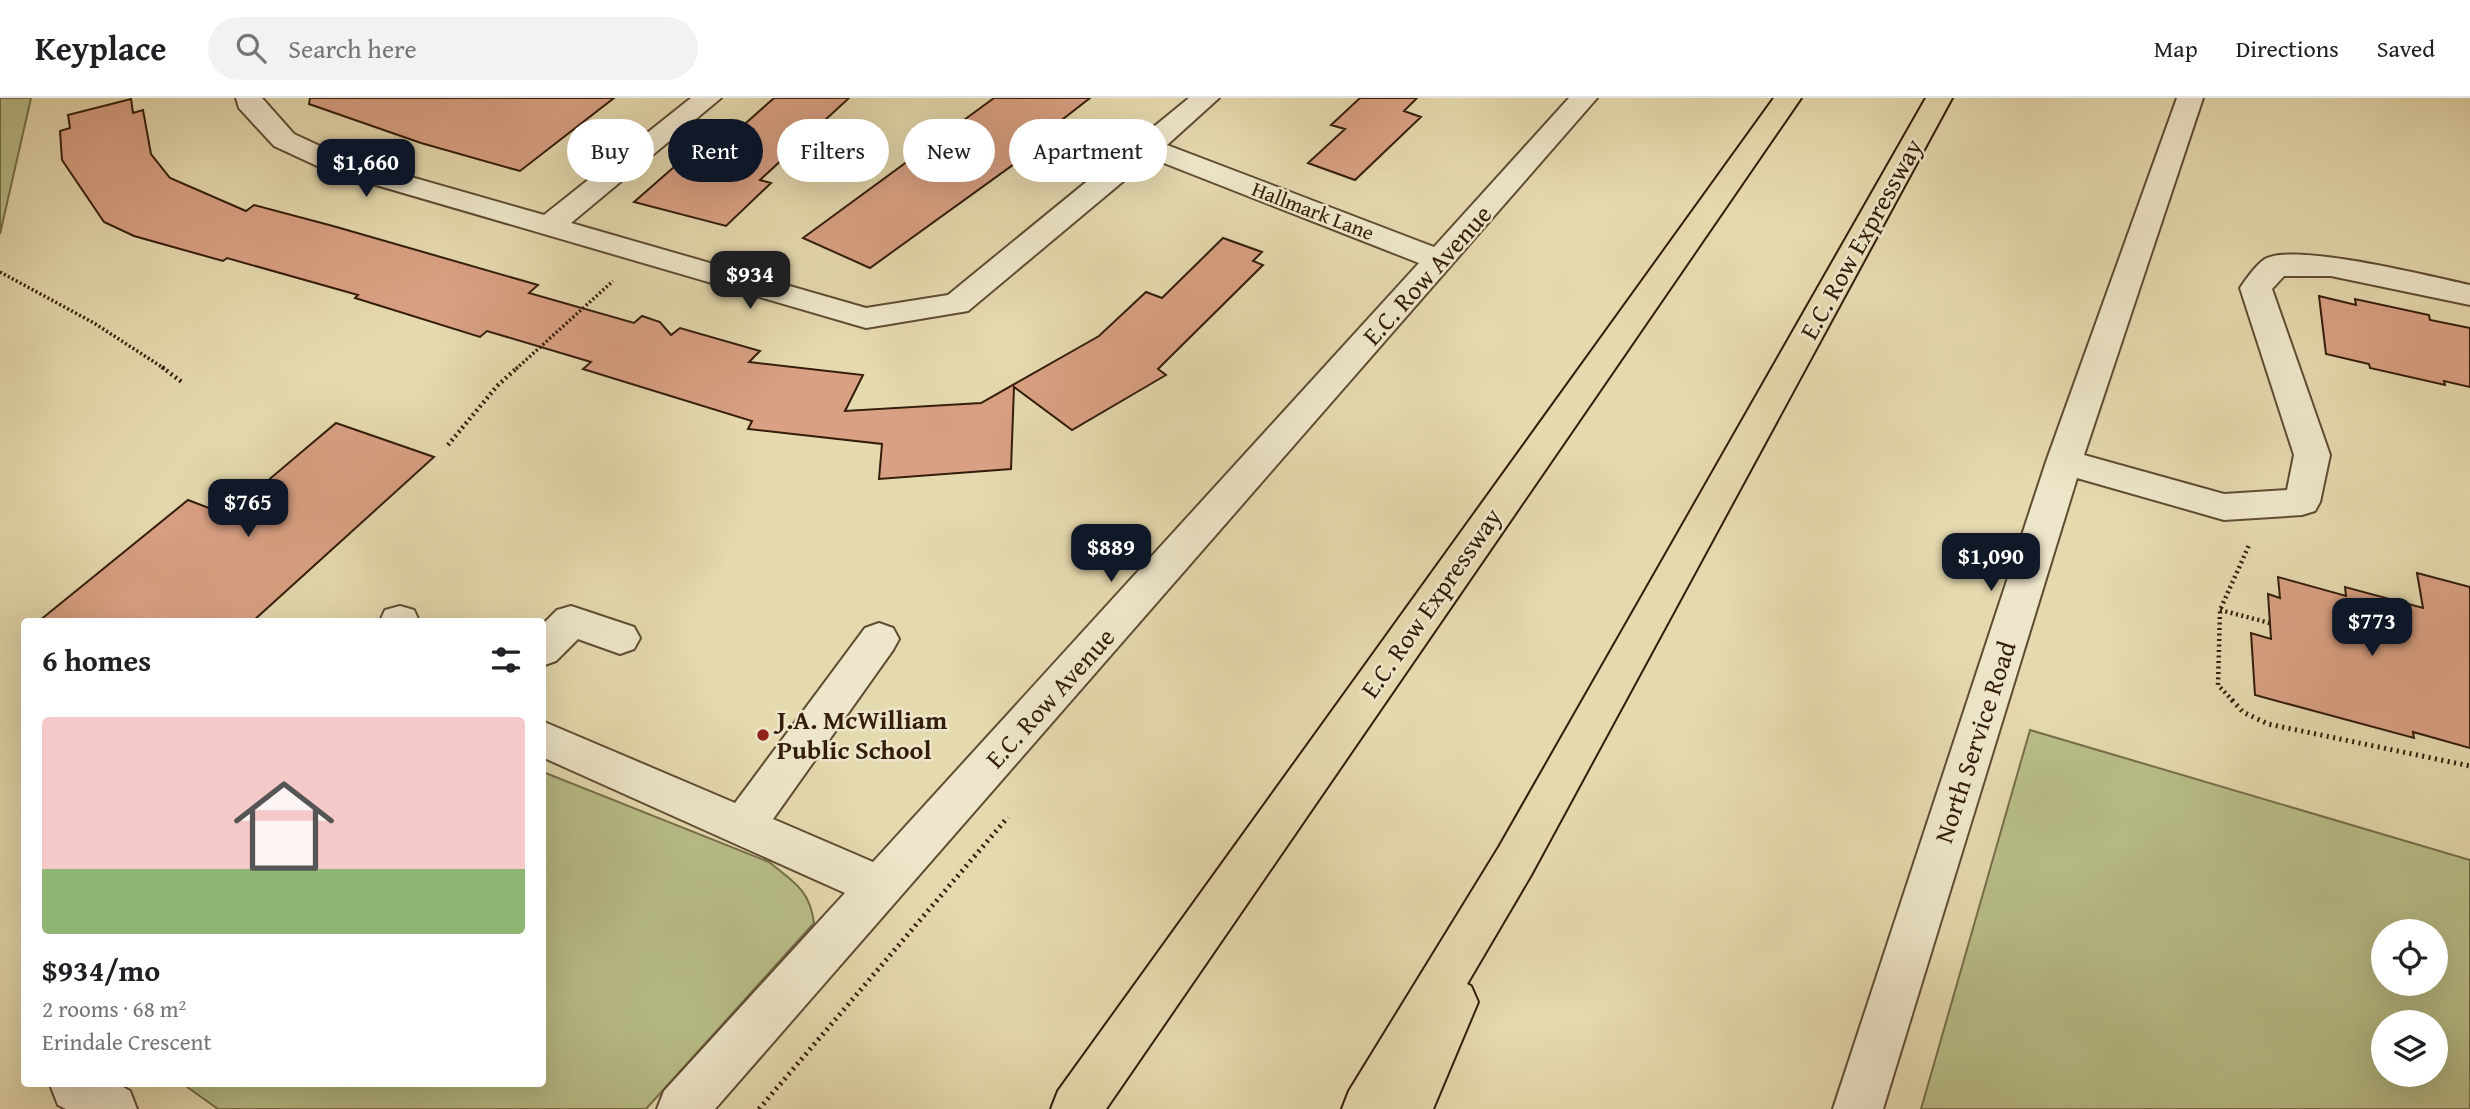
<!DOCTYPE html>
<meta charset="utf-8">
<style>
:root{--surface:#fff;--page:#f2f2f2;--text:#202124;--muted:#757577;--line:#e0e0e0;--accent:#111827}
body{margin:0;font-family:"Gentium Book Plus",serif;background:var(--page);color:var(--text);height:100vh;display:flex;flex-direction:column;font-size:26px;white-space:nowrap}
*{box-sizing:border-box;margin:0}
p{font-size:23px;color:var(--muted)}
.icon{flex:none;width:38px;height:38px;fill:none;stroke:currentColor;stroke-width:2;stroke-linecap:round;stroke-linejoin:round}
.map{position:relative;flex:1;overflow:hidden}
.drawer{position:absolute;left:21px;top:520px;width:525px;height:469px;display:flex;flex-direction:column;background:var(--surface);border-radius:7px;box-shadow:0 7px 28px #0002}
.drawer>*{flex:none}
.banner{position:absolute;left:567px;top:21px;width:665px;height:63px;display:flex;gap:14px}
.tools{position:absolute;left:2371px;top:821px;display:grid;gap:14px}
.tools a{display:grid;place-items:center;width:77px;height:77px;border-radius:50%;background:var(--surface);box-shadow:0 7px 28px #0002;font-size:35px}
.price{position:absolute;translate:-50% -60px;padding:0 16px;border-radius:14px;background:var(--accent);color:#fff;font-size:23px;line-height:46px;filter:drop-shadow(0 2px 4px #0008)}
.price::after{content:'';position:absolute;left:50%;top:42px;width:21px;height:16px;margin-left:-10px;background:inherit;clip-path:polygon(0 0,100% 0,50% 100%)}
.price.active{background:#222;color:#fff}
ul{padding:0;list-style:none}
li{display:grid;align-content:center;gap:14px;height:371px;padding:0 21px}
li span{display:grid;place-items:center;height:217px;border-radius:7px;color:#555}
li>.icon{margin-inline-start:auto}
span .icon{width:126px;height:126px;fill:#fffc;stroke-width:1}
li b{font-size:30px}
h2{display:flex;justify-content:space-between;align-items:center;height:84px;padding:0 21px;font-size:30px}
.chip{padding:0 24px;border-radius:32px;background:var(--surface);box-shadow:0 7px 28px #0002;font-size:24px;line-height:63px}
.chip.active{background:var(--accent);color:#fff}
header{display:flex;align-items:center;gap:42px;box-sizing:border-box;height:98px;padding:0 35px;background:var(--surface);border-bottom:2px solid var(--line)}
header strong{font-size:33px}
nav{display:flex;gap:38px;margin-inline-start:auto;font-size:24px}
.search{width:490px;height:63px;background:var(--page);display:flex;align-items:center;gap:18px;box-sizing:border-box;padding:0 24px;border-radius:38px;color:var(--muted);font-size:26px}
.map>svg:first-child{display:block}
</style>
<header>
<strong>Keyplace</strong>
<div class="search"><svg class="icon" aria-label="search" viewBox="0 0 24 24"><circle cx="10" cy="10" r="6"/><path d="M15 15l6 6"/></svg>Search here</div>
<nav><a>Map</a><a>Directions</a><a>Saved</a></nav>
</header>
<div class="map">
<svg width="2470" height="1011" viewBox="0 0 2470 1011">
<rect width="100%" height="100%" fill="#e5d9ae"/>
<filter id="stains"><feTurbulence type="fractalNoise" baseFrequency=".00286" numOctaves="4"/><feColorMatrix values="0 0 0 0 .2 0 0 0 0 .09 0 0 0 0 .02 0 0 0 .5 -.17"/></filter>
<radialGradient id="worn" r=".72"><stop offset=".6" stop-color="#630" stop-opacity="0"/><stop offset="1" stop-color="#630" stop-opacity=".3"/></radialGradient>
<path fill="#b8be88" stroke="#766e49" stroke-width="2" fill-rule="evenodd" d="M0,0H31L0,136Z
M2030,632L2470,762V1011H1921ZM2436,833V886H2384V833ZM2436,924V976H2384V924Z
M543,674L769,764C794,784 810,792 814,825L646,1011H218L187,989L186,985H542Z"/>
<path fill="#d9a083" stroke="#341d0a" stroke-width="2" d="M310,0H614L520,73L421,45L309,6Z
M774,0H849L760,82L771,85L726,128L634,104L683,61L701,65Z
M994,0H1090L1018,56L1024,59L870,170L803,140Z
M1360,0H1417L1404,13L1421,19L1355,82L1308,65L1345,31L1331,27Z
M131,1L133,15L143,12L151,56L170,80L246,113L254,107L333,128L538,187L529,195L634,225L642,218L660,224L671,237L680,230L760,253L749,264L863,277L845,313L981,305L1099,238L1146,194L1162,200L1223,140L1262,154L1253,163L1263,167L1158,271L1166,277L1072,332L1014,289L1011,371L879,381L882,346L748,331L752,323L583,271L591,264L487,233L480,239L355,200L358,197L227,160L223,163L134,138L104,124L62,62L60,33L70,30L68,17Z
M2319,198L2356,207L2355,201L2429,217L2430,222L2470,230V289L2444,283L2445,287L2370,270L2369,266L2326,256Z
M336,325L434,359L253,523H39L188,402L227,417Z
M2417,475L2470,489V650L2413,634L2414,640L2255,597L2251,535L2271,541L2268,496L2280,500L2278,479L2346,498L2345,489L2423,510Z"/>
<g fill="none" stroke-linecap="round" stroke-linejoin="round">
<defs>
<path id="minor" d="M236,0H262L294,36L348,61L544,117L691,0H721L571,125L866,210L948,197L1189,0H1219L1167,47L1434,149L1569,0H1597L715,1011H657L664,993L845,795L542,659V623L735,705L865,530L879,525L893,530L899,541L893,552L773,721L873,764L1419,165L1151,60L968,213L866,230L328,73L274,48L239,10Z
M2177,0H2203L2084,357L2224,396L2287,392L2294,357L2240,190C2246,181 2256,167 2265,161C2294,144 2433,179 2470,187V207L2331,178H2284L2272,191L2330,357L2320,404L2315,413L2302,417L2224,422L2077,380L1883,1011H1833L2046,364Z
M400,508L414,512L419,523H380L385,512Z
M571,508L634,529L640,540L634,551L620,556L578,541L556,563L542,568V527L557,512Z
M53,985H116L130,993L137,1011H66L58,1007L51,989Z"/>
<path id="highway" d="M1774,0H1801L1106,1011H1051L1058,993Z
M1926,0H1952L1531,777L1467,886L1471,888L1478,904L1433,1011H1342L1349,993L1499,749Z"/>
</defs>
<use href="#minor" stroke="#604c33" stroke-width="4"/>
<use href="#highway" stroke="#341d0a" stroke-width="4"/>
<path stroke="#341d0a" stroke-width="3.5" stroke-dasharray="2 2.5" stroke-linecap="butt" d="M0,174L94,225L165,271
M516,271L613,183"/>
<path stroke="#341d0a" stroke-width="4.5" stroke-dasharray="2 3.5" stroke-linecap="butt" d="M162,269L183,285
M448,347L497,288L518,269
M2220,512L2270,525
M2233,603L2218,587L2220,512L2250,445"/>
<path stroke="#341d0a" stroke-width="5" stroke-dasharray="2 4.5" stroke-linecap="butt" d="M2232,602L2243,614L2268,626L2470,668
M759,1011L1008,719"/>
<use href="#minor" fill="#eee6ca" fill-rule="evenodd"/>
<use href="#highway" fill="#e5d9ae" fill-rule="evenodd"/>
</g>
<circle fill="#8f2418" stroke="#eee6ca" stroke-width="2.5" cx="763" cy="637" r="7"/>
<g text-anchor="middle" stroke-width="5" stroke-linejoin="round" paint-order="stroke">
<g font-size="21" fill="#341d0a" stroke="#eee6ca">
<text transform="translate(1313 113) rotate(21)" y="7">Hallmark Lane</text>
</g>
<g font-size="26" fill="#341d0a" stroke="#eee6ca">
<text transform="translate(1861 141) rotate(-61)" y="9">E.C. Row Expressway</text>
<text transform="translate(1427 177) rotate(-48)" y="9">E.C. Row Avenue</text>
<text transform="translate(1431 505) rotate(-55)" y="9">E.C. Row Expressway</text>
<text transform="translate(1050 600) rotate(-48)" y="9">E.C. Row Avenue</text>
<text transform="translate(1975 644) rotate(-72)" y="9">North Service Road</text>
</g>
<g font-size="26" font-weight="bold" fill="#341d0a" stroke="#eee6ca" text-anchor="start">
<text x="777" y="631">J.A. McWilliam<tspan x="777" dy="30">Public School</tspan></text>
</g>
</g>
<rect width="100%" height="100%" filter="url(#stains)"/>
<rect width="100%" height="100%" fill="url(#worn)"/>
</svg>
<div class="tools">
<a><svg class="icon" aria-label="locate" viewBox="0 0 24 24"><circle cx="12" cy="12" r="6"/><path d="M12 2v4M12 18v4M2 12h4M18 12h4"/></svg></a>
<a><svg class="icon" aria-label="layers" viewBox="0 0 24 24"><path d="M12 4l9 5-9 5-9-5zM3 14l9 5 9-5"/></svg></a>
</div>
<b class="price" style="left:366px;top:101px">$1,660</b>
<b class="price active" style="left:750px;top:213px">$934</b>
<b class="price" style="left:248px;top:441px">$765</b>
<b class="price" style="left:1111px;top:486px">$889</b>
<b class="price" style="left:1991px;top:495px">$1,090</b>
<b class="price" style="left:2372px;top:560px">$773</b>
<div class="banner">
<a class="chip">Buy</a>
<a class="chip active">Rent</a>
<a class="chip">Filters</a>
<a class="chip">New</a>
<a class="chip">Apartment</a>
</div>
<section class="drawer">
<h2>6 homes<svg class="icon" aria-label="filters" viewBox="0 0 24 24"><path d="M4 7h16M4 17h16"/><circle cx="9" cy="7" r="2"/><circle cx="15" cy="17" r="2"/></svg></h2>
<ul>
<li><span style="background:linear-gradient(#f6c9c9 70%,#8fb573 0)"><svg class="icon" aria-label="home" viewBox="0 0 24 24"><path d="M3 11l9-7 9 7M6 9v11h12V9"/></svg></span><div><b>$934/mo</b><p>2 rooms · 68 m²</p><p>Erindale Crescent</p></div></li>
</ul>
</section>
</div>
